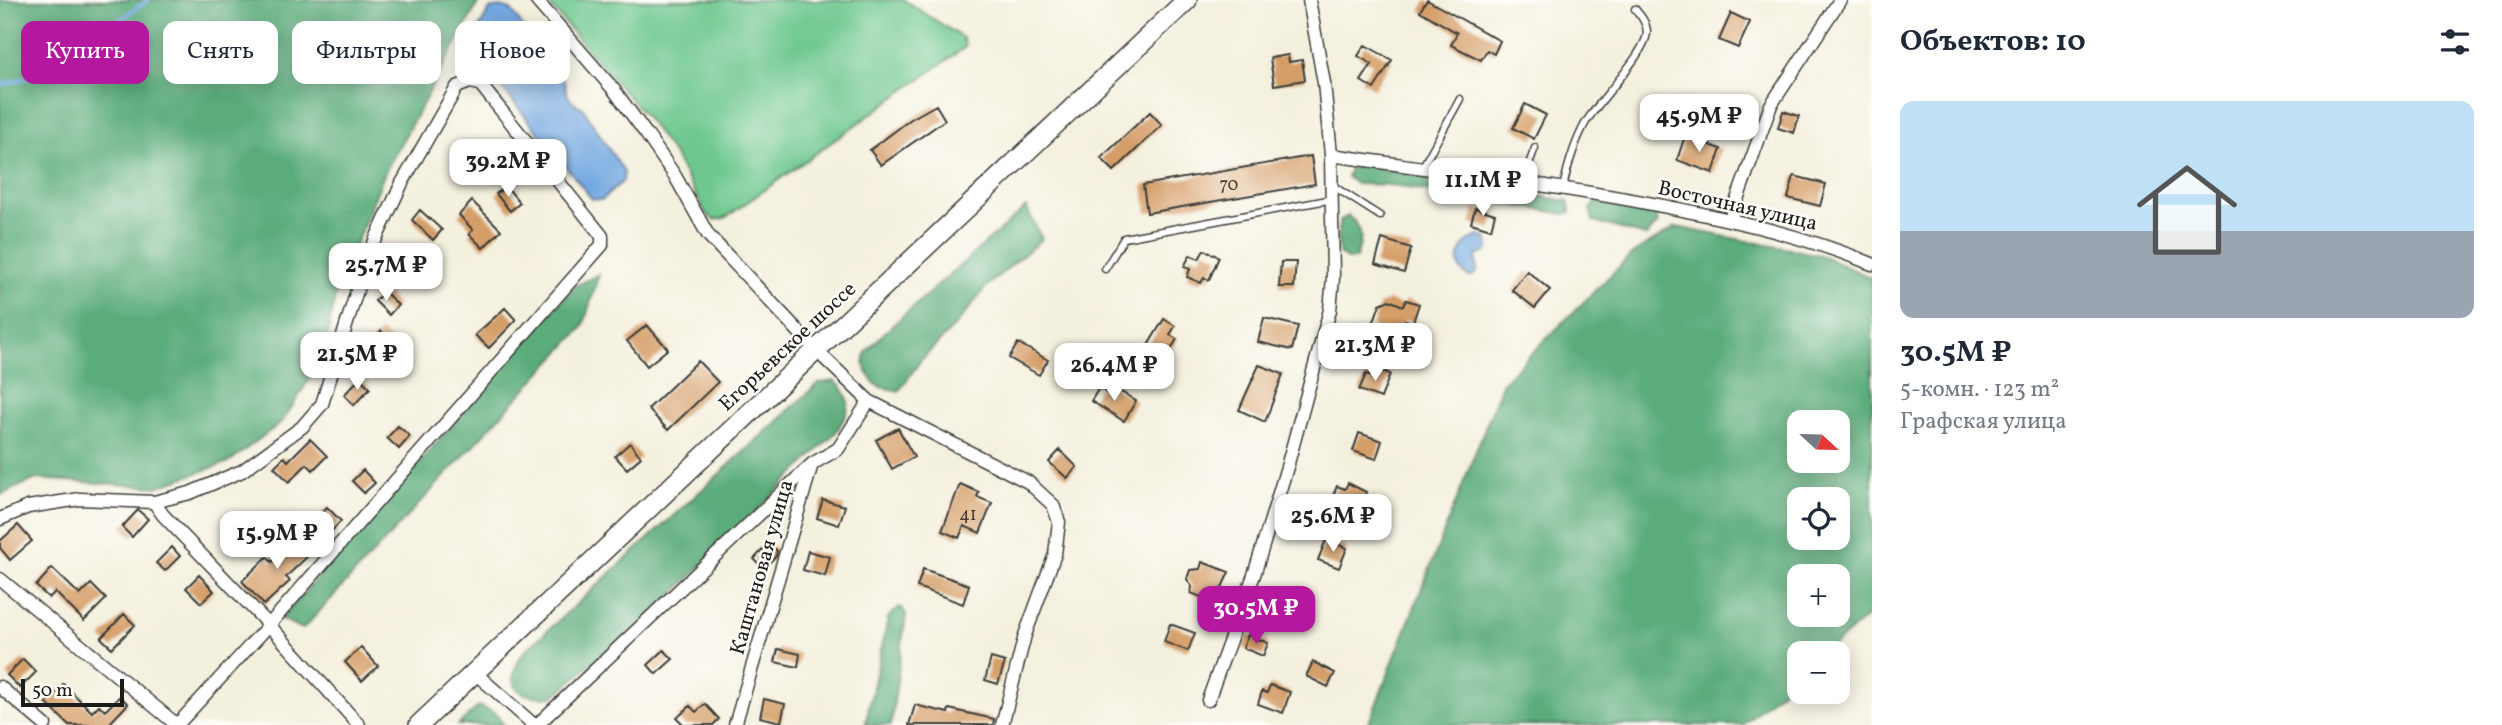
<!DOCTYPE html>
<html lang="ru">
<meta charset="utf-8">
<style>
:root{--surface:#fff;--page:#f2f2f3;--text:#1f2937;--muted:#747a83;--accent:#b5179e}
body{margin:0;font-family:Vollkorn,serif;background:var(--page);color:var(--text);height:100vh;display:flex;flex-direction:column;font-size:26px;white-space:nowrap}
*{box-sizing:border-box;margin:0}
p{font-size:23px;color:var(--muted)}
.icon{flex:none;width:38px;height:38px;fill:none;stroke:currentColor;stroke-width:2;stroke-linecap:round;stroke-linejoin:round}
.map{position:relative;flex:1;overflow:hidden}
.drawer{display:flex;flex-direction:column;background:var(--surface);width:630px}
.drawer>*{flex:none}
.guide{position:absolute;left:21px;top:21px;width:665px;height:63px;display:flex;gap:14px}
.needle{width:46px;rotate:112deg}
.fabs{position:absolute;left:1787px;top:410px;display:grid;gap:14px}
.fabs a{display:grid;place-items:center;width:63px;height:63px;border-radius:14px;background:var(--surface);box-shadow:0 4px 18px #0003;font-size:35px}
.scale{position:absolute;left:21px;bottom:18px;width:103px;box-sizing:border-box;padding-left:7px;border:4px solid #1c1c1c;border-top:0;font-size:19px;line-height:24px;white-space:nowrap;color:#1c1c1c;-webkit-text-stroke:5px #fdfcf7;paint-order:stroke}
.price{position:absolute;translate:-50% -60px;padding:0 16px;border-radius:14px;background:#fff;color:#222;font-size:23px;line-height:46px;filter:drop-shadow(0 2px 4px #0008)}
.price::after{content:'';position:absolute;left:50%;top:42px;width:21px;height:16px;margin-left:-10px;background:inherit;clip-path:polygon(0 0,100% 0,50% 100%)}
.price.on{background:var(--accent);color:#fff}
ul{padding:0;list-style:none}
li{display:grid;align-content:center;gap:14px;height:371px;padding:0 28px}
li span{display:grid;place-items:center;height:217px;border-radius:14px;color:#555}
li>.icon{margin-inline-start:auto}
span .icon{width:126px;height:126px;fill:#fffc;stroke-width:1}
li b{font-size:30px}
h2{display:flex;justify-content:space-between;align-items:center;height:84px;padding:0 28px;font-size:30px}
.tag{padding:0 24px;border-radius:14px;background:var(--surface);box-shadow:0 4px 18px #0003;font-size:24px;line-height:63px}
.tag.on{background:var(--accent);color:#fff}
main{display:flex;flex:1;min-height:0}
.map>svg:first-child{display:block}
</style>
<main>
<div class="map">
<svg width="1872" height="725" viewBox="0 0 1872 725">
<rect width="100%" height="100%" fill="#fdfcf7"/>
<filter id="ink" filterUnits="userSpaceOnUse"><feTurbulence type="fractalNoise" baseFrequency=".0143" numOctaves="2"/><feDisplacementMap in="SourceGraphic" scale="14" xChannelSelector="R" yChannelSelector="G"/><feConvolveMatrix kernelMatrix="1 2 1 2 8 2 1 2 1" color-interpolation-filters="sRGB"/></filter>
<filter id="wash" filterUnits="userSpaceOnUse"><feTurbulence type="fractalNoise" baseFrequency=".00686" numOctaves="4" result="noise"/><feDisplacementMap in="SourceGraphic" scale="28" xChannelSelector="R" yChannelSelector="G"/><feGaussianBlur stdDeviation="1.57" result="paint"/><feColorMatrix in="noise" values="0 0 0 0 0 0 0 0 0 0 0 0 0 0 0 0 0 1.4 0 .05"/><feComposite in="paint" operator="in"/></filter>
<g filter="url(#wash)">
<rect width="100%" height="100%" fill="#f4f0de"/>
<path fill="#6ec88f" stroke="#457256" stroke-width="2" d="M545,0H904L963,38L965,47L725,218L714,220L707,215L675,157L647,118Z"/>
<path fill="#5aac7a" stroke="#3b644b" stroke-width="2" fill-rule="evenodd" d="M0,0H480L385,172L336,293L322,359L283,421L229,462L156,487L36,479L0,495Z
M1361,165L1568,201L1571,212L1565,214L1389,185L1356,184L1347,177L1350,168Z
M1596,202L1656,215L1658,223L1646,236L1593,221L1590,210Z
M1026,207L1042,239L987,286L956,325L921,360L899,391L880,387L872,381L864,365L866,352L886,331Z
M1348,216C1365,228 1362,240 1356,258L1348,260L1339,253L1338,229L1341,220Z
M1676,227L1820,255L1872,278V612L1825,653H1799V675L1742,725H1368L1503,382L1632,254ZM1799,422H1838V460H1799ZM1799,499H1838V537H1799ZM1799,576H1838V614H1799Z
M599,274L583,327L303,629L281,619L575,286Z
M835,381C856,399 849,411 836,432L664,603L554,696C517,700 501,686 524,652L819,383Z
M898,607L902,608L906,615L891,725H865L888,618Z
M479,706L495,713L504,725H458Z"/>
<path fill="#73a9e1" stroke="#48627e" stroke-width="2" d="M501,7L511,10L565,83C566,96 570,102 582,107L624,172L623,181L602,200L592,199L478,58L471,41L490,9Z
M1480,236L1488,239L1489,247L1485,253L1476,256L1477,273L1470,277C1448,268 1461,239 1480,236Z"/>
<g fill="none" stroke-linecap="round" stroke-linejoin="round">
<path stroke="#73a9e1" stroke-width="4.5" d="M0,85L43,74L148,0"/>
</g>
<g id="blocks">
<path fill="#d59e67" d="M1427,0L1500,41L1494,54L1487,50L1481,60L1451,45L1457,33L1420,11Z
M1731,13L1750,22L1738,48L1719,40Z
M1365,45L1392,60L1374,89L1361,81L1372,64L1358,56Z
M1288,55L1289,62L1302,60L1305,80L1274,85L1270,58Z
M1525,104L1546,115L1534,139L1513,128Z
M936,105L945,120L881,165L870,150L911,119Z
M1783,111L1799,116L1794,133L1778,128Z
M1150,112L1162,125L1114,171L1101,158Z
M1685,136L1721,149L1713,173L1677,160Z
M1311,156L1315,184L1147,213L1143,185Z
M1794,176L1826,184L1820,206L1788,198Z
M506,186L520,203L510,211L496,194Z
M472,201L501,230L483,248L469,234L473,230L459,215Z
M1475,208L1495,214L1491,229L1471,223Z
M420,210L442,230L433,240L412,220Z
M1382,239L1411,248L1404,273L1375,264Z
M406,248L415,257L400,272L391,263Z
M1204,250L1219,257L1209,280L1204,278L1201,283L1187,277L1190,269L1184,267L1190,255L1199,259Z
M1281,262H1296L1294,287H1279Z
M1527,271L1550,290L1535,308L1512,290Z
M384,291L398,305L389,315L375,301Z
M1389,300L1403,306L1406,300L1419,304L1413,322L1405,320L1399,337L1372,327L1380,304Z
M505,308L516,320L489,348L475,335Z
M1264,318L1298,326L1292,350L1258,342Z
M1164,319L1175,326L1170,335L1177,339L1169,353L1162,349L1159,354L1147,347Z
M647,325L668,349L647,366L627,341Z
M381,331L392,342L376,359L365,348Z
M1018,343L1048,360L1039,375L1009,358Z
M698,361L718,382L668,430L648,409Z
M1259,365L1283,374L1265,422L1239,410Z
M1373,367L1390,374L1381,398L1359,390L1366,374L1370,375Z
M360,378L370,388L354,405L344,395Z
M1113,387L1136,401L1124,421L1091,401L1099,388L1109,394Z
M398,426L410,436L399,449L387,438Z
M898,428L914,457L892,469L876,440Z
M1359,433L1382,441L1376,459L1353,451Z
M310,439L327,456L313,470L307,464L289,482L274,467L284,457L288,461Z
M630,443L641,457L627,469L615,456Z
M1060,450L1077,467L1067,478L1049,462Z
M363,470L375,483L364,493L352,481Z
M1348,483L1366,492L1358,510L1332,498L1337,486L1345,489Z
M960,484L979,492L977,497L992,503L980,533L964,526L959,538L942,531Z
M823,500L845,506L839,525L817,518Z
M327,507L341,521L328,535L314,521Z
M138,510L148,519L132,537L122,527Z
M18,525L32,541L10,560L0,548V541Z
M299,535L314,550L286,577L290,581L264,605L242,581L267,557L272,562Z
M1326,540L1347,548L1339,568L1318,560Z
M769,543L777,551L776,556L763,568L754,559Z
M172,547L180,556L165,571L156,563Z
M808,551L830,557L825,576L803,570Z
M1202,562L1229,572L1215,603L1191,593L1192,587L1187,579L1190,570L1200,569Z
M52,568L80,595L91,584L106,599L84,621L55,592L49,598L36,586Z
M923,569L969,585L963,604L917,587Z
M199,575L214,591L201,603L186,588Z
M124,614L135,625L112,648L101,638Z
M1170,624L1195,633L1188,651L1164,642Z
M1248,635L1268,643L1263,656L1243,648Z
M361,647L378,666L362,681L345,662Z
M778,649L800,654L798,667L775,662Z
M664,650L673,659L656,674L648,665Z
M991,658L1005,662L998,684L985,680Z
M23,659L36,672L20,688L7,675Z
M1313,662L1335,673L1328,687L1306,676Z
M63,684L92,712L99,705L105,711L120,696L128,704L108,725H69L46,703Z
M1270,685L1290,692L1283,713L1258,704L1262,691L1267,693Z
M764,699L785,704L781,722L760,717Z
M705,704L719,719L713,725H684L677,718L690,706L696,712Z
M915,705L948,713L949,709L994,719L993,725H909Z"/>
</g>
</g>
<g filter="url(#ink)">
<use href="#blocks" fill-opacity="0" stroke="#3c3c39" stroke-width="2"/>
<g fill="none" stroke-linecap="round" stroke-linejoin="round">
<defs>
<path id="service" d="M1422,168L1460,99
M1522,182L1535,148
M1333,186L1380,216
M1563,188C1568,165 1574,143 1586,122C1599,101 1645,54 1647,33C1647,23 1641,16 1635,9
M1105,269L1124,238L1333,199"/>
<path id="minor" d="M536,0L614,90L647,135L675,176L708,235L816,350L869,401L1028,482L1053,505L1059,522L1055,554L1025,635L1002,725
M1331,155C1435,170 1539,183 1642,202C1721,217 1797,233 1872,264
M1730,219L1771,105L1840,0
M154,502L163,515L269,625L359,725
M0,519L28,507L80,499L154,502L190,493L242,471L302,427L322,404L367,258L402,183L457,87L470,82L480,84L602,236V245L269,625L177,725
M0,579L177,725
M474,672L534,725
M0,687L45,725
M1208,700L1254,575L1287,467L1330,310L1333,278L1331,155L1324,83L1309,0
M537,725L812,464
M735,725L812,464L838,449L869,401"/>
<path id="primary" d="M419,725L1187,0"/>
</defs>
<use href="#service" stroke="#3c3c39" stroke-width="9"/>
<use href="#minor" stroke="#3c3c39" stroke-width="15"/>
<use href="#primary" stroke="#3c3c39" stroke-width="22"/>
<use href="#service" stroke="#fff" stroke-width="6"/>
<use href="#minor" stroke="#fff" stroke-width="12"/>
<use href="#primary" stroke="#fff" stroke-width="19"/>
</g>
</g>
<g text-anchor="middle" stroke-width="5" stroke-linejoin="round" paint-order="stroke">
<g font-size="18" fill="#4a3c2f">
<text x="1229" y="190">70</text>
<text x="968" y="520">41</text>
</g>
<g font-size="21" fill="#1c1c1c" stroke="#fdfcf7">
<text transform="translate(1738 205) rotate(13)" y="7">Восточная улица</text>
<text transform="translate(787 346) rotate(-43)" y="7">Егорьевское шоссе</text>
<text transform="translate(761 567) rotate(-74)" y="7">Каштановая улица</text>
</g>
</g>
</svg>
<div class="fabs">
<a><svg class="needle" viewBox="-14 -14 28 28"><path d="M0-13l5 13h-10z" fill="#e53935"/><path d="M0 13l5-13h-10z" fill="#747a83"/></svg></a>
<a><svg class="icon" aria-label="locate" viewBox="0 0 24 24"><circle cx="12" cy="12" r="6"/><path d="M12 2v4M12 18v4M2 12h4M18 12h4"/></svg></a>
<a>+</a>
<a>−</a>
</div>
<div class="scale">50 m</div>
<b class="price" style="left:1699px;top:154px">45.9M ₽</b>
<b class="price" style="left:508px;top:199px">39.2M ₽</b>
<b class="price" style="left:1483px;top:218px">11.1M ₽</b>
<b class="price" style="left:386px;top:303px">25.7M ₽</b>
<b class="price" style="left:1375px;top:383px">21.3M ₽</b>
<b class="price" style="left:357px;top:392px">21.5M ₽</b>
<b class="price" style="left:1114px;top:403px">26.4M ₽</b>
<b class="price" style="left:1333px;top:554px">25.6M ₽</b>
<b class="price" style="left:277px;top:571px">15.9M ₽</b>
<b class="price on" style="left:1256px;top:646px">30.5M ₽</b>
<div class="guide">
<a class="tag on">Купить</a>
<a class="tag">Снять</a>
<a class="tag">Фильтры</a>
<a class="tag">Новое</a>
</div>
</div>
<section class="drawer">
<h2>Объектов: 10<svg class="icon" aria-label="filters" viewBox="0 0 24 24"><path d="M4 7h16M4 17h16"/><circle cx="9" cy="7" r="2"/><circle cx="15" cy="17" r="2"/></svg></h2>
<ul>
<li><span style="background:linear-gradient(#bfe0f5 60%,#9aa5b1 0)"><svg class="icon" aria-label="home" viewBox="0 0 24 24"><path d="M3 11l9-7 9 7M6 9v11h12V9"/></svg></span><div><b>30.5M ₽</b><p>5-комн. · 123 m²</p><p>Графская улица</p></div></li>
</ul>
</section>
</main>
